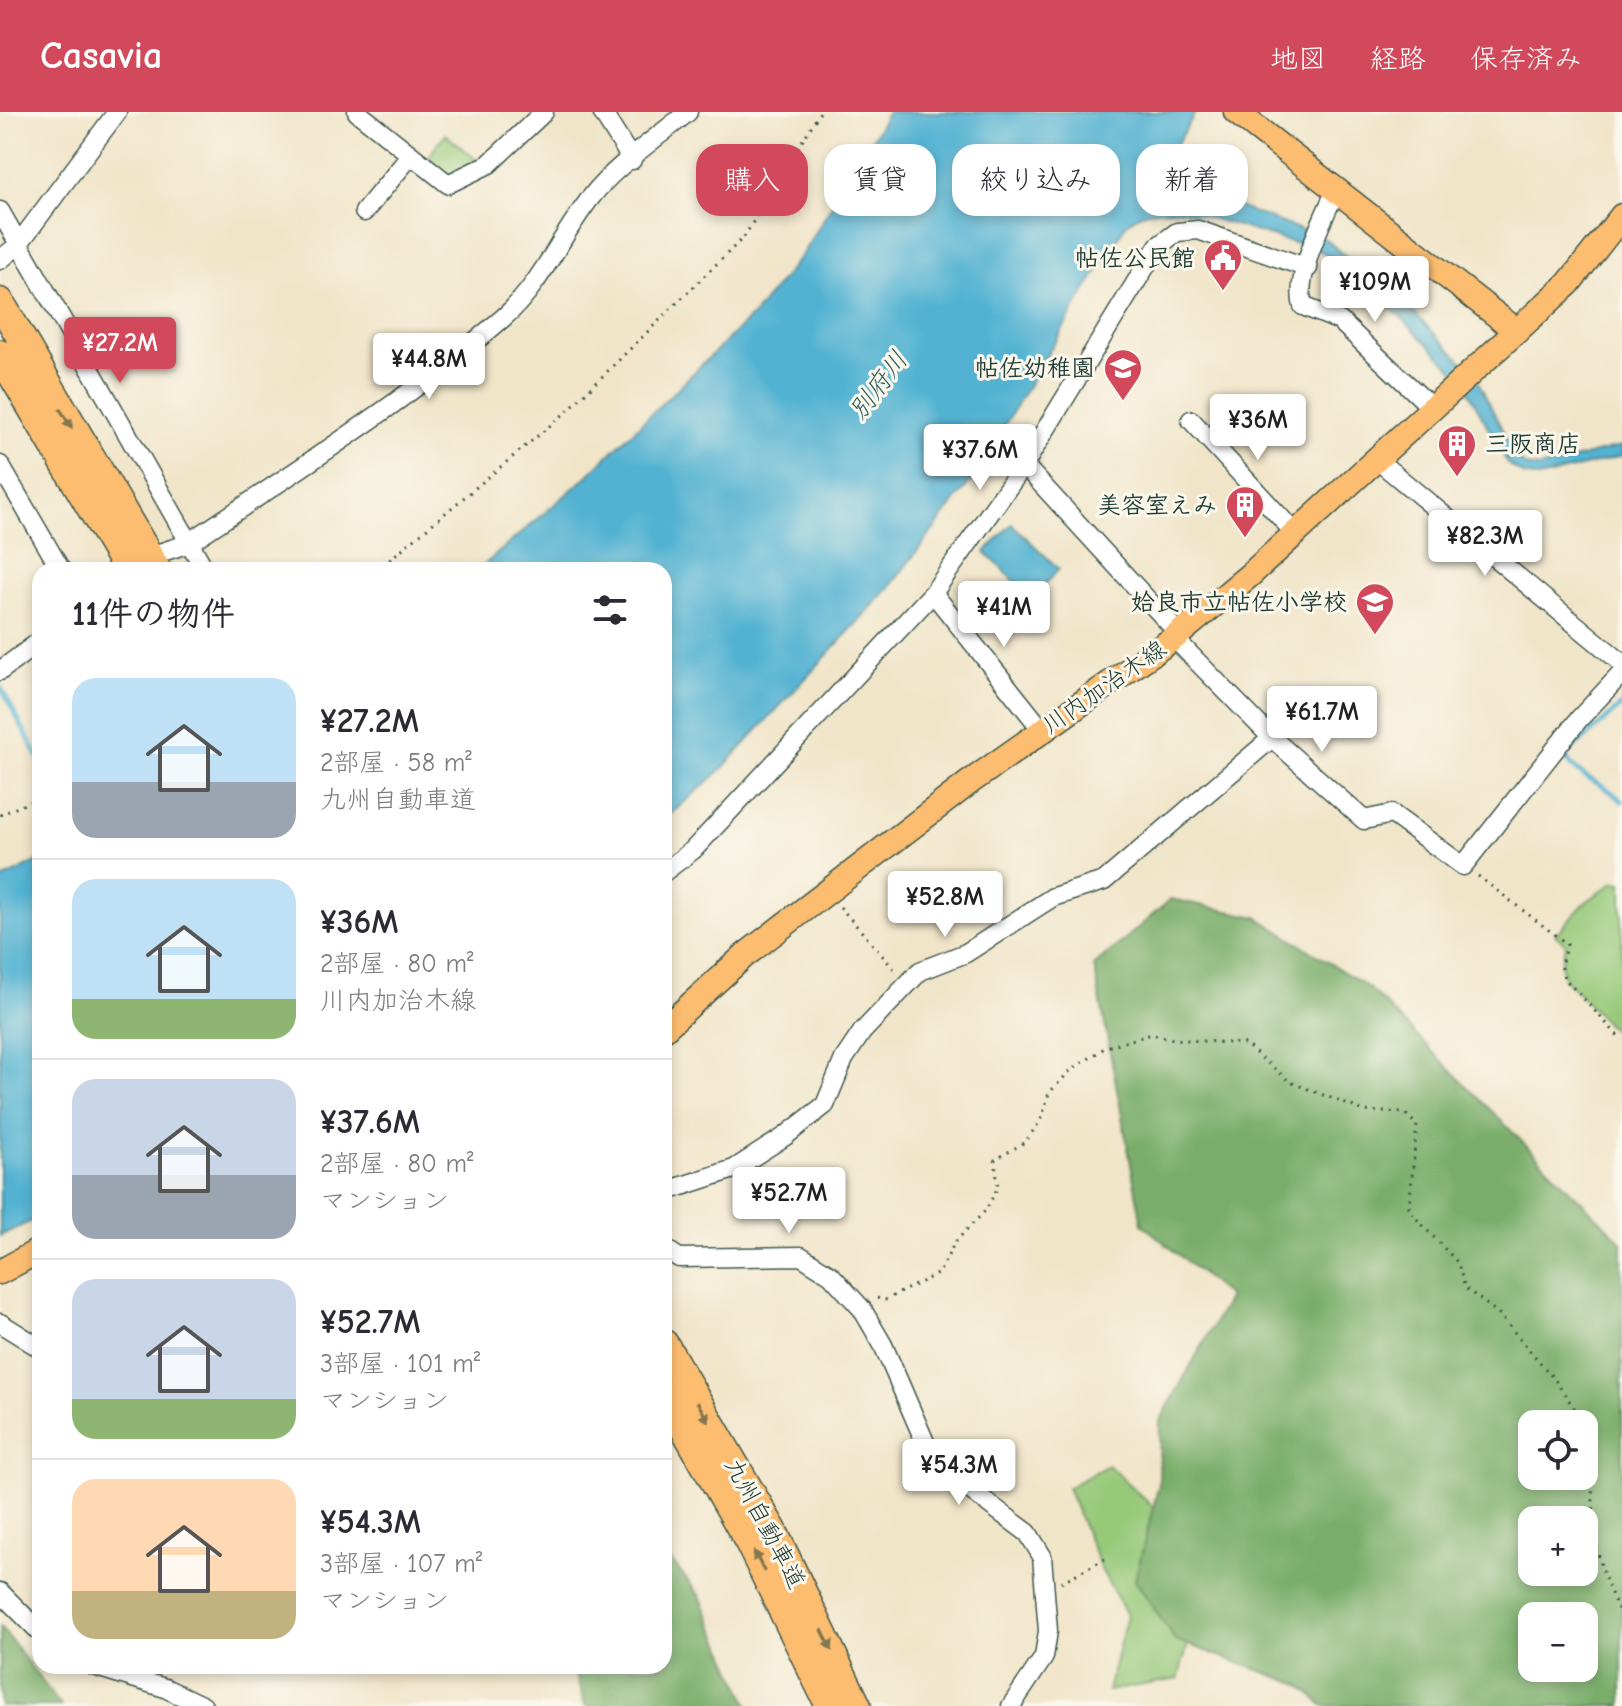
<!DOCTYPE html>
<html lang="ja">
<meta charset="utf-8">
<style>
:root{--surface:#fff;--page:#f7f7f7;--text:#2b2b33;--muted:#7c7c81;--line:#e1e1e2;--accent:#d1495b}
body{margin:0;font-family:"Comic Neue","Klee One",sans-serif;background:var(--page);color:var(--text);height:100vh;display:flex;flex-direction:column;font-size:30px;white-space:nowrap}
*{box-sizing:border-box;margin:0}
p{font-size:26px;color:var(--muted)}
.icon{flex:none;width:44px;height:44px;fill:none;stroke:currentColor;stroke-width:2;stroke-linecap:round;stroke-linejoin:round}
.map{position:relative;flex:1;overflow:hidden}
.details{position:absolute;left:32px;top:450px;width:640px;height:1112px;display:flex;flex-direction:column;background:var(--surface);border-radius:24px;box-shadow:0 4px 12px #0003}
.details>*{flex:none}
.guide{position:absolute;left:696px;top:32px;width:760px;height:72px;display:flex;gap:16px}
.buttons{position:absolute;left:1518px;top:1298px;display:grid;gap:16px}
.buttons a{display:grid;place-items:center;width:80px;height:80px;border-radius:16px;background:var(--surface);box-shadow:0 4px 12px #0003;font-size:40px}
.price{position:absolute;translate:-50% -68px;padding:0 18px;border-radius:8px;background:#fff;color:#222;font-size:26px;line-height:52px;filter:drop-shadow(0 2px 4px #0008)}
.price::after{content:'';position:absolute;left:50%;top:48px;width:24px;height:18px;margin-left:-12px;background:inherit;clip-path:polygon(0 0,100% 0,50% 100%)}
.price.selected{background:var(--accent);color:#fff}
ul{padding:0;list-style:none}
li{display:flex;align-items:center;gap:24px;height:200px;padding:0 40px}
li+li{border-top:2px solid var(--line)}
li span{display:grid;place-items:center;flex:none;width:224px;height:160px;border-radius:24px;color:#555}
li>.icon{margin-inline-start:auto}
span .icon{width:96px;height:96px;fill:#fffc;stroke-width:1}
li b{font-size:34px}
h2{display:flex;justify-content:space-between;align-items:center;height:96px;padding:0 40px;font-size:34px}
.chip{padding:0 28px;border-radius:24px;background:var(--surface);box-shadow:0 4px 12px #0003;font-size:28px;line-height:72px}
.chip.selected{background:var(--accent);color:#fff}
header{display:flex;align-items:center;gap:48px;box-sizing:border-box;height:112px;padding:0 40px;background:var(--accent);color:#fff}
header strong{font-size:38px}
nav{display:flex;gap:44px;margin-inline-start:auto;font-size:28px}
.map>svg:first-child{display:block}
</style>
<header>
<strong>Casavia</strong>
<nav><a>地図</a><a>経路</a><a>保存済み</a></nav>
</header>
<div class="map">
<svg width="1622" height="1594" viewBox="0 0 1622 1594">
<rect width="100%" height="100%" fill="#fbf7ec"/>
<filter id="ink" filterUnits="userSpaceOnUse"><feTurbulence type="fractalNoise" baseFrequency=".0125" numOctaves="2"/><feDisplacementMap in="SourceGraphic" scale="16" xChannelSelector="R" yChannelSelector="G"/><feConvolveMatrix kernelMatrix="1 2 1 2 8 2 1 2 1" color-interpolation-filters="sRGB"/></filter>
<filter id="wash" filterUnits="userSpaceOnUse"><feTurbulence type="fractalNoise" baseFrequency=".006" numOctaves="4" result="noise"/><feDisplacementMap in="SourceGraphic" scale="32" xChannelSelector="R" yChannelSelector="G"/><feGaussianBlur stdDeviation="1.8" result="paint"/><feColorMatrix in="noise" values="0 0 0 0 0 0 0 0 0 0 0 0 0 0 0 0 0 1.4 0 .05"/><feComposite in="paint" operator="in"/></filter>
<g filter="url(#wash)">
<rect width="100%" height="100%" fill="#f1e5c9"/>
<path fill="#97c979" stroke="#5b8356" stroke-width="2" d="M445,22L478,49L449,67L425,50Z
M1614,770L1622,771V928L1564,866L1561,852L1566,832L1555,823L1586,790Z
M1108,1353L1183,1423L1206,1470L1178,1567L1108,1579L1127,1503L1102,1459L1067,1376Z"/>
<path fill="#79ad69" stroke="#4c754e" stroke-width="2" fill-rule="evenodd" d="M1171,787L1257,805L1369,876L1622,1130V1594H1324L1300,1573L1175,1528L1135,1468L1159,1372L1160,1309L1229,1185L1142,1112L1094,854ZM1532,1312H1584V1364H1532ZM1532,1408H1584V1460H1532ZM1532,1504H1584V1556H1532Z
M664,1440L700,1484L749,1594H585L573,1554H664Z
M0,1514L61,1594H0Z"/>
<path fill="#53b2d2" stroke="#397883" stroke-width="2" d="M888,0H1196L1159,61L1174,71L1325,127L1407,194L1460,247L1479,271L1516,345L1525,354L1539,356L1622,334V344L1539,366L1523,363L1508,352L1469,280L1451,255L1398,202L1321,139L1184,98C1163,96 1143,97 1127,111L970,370L889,476L720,659L664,708V458H478L582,369L755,201L803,141Z
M1012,412L1059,457L1032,486L985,440Z
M40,748V1105L0,1124V768Z"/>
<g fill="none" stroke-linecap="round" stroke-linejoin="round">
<path stroke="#53b2d2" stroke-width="5" d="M1,576L40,648
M1622,593L1565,644C1576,666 1606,671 1622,689"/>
</g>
</g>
<g filter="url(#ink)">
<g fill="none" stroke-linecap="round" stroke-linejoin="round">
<defs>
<path id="minor" d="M357,0L448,72L489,52L544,0
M602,0L632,48
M1336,78C1323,107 1294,165 1303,194L1340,209L1431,295
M0,99L205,458
M364,100L411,43
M0,148L17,134L117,0
M1191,308L1293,419
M1376,347L1622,551
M0,353L61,458
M1024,353L1179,522
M159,441L187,432C294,360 405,290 503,206C542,172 560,124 592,84C615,54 658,25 688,0
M933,481L1043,619
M1174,526L1272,626L1364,708L1392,702L1463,754L1579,607L1622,561
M0,559L40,529
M664,760L693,738L933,481L1024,353L1158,134L1177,120L1198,118L1308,156
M664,1080L734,1057L784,1025L825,993L844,947L862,920L920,859L966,841L1053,785L1104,769L1272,626
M664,1136L679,1146L801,1144L831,1163L862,1197L883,1233L934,1351L1028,1421L1042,1444L1048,1519L1044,1545L1011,1594
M0,1211L40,1236
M0,1480L40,1520
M93,1554L165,1576L203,1594"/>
<path id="major" d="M1236,0L1517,219
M664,917L744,844L970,670L1174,526L1251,462L1568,172L1622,104
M0,1160L40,1138"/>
<path id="highway" d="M0,190L157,458
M0,242L128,458
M664,1232L772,1417L857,1594
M664,1280L749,1430L830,1594"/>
</defs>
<use href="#minor" stroke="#3e564a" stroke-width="21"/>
<use href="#major" stroke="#3e564a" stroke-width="27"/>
<use href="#highway" stroke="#3e564a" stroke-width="31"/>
<path stroke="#3e564a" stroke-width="3" stroke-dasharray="2 6" stroke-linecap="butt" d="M377,458L564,302L744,125L820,0
M0,703L40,685
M1478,764L1567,832L1561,852L1564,866L1622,928
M840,795L896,859
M877,1186L885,1188L939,1161L955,1130L986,1098L998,1075L995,1048L1025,1030L1041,1008L1049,981L1070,959L1106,935L1152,922L1173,927L1245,932L1290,970L1364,999L1405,1001L1417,1013L1409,1095L1414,1104L1458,1151L1465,1176L1498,1201L1555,1268L1577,1300L1580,1312
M1584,1324C1595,1362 1591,1397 1597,1435C1601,1460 1611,1483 1622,1505
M1061,1470L1105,1447"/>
<use href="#minor" stroke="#fff" stroke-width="18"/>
<use href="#major" stroke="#fcbd6f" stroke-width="24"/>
<use href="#highway" stroke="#fcbd6f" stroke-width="28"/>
</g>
<defs><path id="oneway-solid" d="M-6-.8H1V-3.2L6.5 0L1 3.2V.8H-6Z" transform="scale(2)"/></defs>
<g fill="#82774f">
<use href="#oneway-solid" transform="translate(66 307) rotate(59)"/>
<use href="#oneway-solid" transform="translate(703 1300) rotate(60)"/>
<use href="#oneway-solid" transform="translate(759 1449) rotate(-117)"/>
<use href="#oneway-solid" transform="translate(827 1528) rotate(64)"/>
</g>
</g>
<defs>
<symbol id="civic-pin" viewBox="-11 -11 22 30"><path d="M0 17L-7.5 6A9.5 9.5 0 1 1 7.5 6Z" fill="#d1495b" stroke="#fbf7ec"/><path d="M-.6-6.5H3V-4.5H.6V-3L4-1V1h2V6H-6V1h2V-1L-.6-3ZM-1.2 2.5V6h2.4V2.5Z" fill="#fff"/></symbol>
<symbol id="school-pin" viewBox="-11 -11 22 30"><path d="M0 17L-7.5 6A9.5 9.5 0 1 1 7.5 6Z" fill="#d1495b" stroke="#fbf7ec"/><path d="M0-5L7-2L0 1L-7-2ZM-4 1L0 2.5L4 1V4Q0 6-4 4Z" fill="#fff"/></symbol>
<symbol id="building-pin" viewBox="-11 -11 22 30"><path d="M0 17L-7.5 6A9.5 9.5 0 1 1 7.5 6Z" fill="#d1495b" stroke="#fbf7ec"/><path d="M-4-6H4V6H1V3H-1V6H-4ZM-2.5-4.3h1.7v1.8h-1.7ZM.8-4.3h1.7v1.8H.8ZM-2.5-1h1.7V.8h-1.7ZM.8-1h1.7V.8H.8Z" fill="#fff"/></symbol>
</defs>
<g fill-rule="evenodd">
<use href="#civic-pin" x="1201" y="124" width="44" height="60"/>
<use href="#school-pin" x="1101" y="234" width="44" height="60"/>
<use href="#building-pin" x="1435" y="310" width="44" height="60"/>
<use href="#building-pin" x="1223" y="371" width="44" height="60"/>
<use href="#school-pin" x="1353" y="468" width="44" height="60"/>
</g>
<g text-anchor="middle" stroke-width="6" stroke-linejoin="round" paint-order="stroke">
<g font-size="24" font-weight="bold" fill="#1f3d34" stroke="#fbf7ec" text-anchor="end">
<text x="1195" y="154">帖佐公民館</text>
<text x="1095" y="264">帖佐幼稚園</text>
<text x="1485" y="340" text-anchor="start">三阪商店</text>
<text x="1217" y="401">美容室えみ</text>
<text x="1347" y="498">姶良市立帖佐小学校</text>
</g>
<g font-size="24" fill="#1f3d34" stroke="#fbf7ec">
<text transform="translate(1104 575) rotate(-35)" y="8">川内加治木線</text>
<text transform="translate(765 1411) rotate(62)" y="8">九州自動車道</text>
</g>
<g font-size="26" font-style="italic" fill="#2f6063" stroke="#fbf7ec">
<text transform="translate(878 273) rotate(-53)" y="9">別府川</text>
</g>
</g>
</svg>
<div class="buttons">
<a><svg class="icon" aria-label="locate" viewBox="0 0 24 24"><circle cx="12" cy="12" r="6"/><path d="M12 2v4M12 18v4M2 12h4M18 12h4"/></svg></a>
<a>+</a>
<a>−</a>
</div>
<b class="price" style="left:1375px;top:212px">¥109M</b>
<b class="price selected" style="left:120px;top:273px">¥27.2M</b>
<b class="price" style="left:429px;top:289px">¥44.8M</b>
<b class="price" style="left:1258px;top:350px">¥36M</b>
<b class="price" style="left:980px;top:380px">¥37.6M</b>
<b class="price" style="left:1485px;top:466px">¥82.3M</b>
<b class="price" style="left:1004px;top:537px">¥41M</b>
<b class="price" style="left:1322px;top:642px">¥61.7M</b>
<b class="price" style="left:945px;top:827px">¥52.8M</b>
<b class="price" style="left:789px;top:1123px">¥52.7M</b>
<b class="price" style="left:959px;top:1395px">¥54.3M</b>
<div class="guide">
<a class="chip selected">購入</a>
<a class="chip">賃貸</a>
<a class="chip">絞り込み</a>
<a class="chip">新着</a>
</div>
<section class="details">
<h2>11件の物件<svg class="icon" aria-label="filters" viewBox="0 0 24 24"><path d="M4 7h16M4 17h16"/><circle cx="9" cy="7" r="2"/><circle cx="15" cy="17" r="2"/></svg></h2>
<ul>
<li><span style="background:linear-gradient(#bfe0f5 65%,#9aa5b1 0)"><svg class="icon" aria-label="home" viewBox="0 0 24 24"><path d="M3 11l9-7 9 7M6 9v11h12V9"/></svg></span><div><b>¥27.2M</b><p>2部屋 · 58 m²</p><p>九州自動車道</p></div></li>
<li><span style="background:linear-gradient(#bfe0f5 75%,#8fb573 0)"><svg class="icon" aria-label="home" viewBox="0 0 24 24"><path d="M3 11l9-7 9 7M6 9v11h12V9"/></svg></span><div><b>¥36M</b><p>2部屋 · 80 m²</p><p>川内加治木線</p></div></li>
<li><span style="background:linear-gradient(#c9d6e8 60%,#9aa5b1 0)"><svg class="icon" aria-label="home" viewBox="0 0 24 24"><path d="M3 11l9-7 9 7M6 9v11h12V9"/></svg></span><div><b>¥37.6M</b><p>2部屋 · 80 m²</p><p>マンション</p></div></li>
<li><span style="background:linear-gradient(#c9d6e8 75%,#8fb573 0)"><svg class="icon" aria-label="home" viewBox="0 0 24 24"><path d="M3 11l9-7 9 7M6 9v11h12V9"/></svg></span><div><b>¥52.7M</b><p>3部屋 · 101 m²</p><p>マンション</p></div></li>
<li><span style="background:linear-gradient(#ffd9b3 70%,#c2b280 0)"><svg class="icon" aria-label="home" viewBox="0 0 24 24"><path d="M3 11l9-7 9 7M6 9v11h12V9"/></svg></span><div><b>¥54.3M</b><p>3部屋 · 107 m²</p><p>マンション</p></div></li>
</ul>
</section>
</div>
